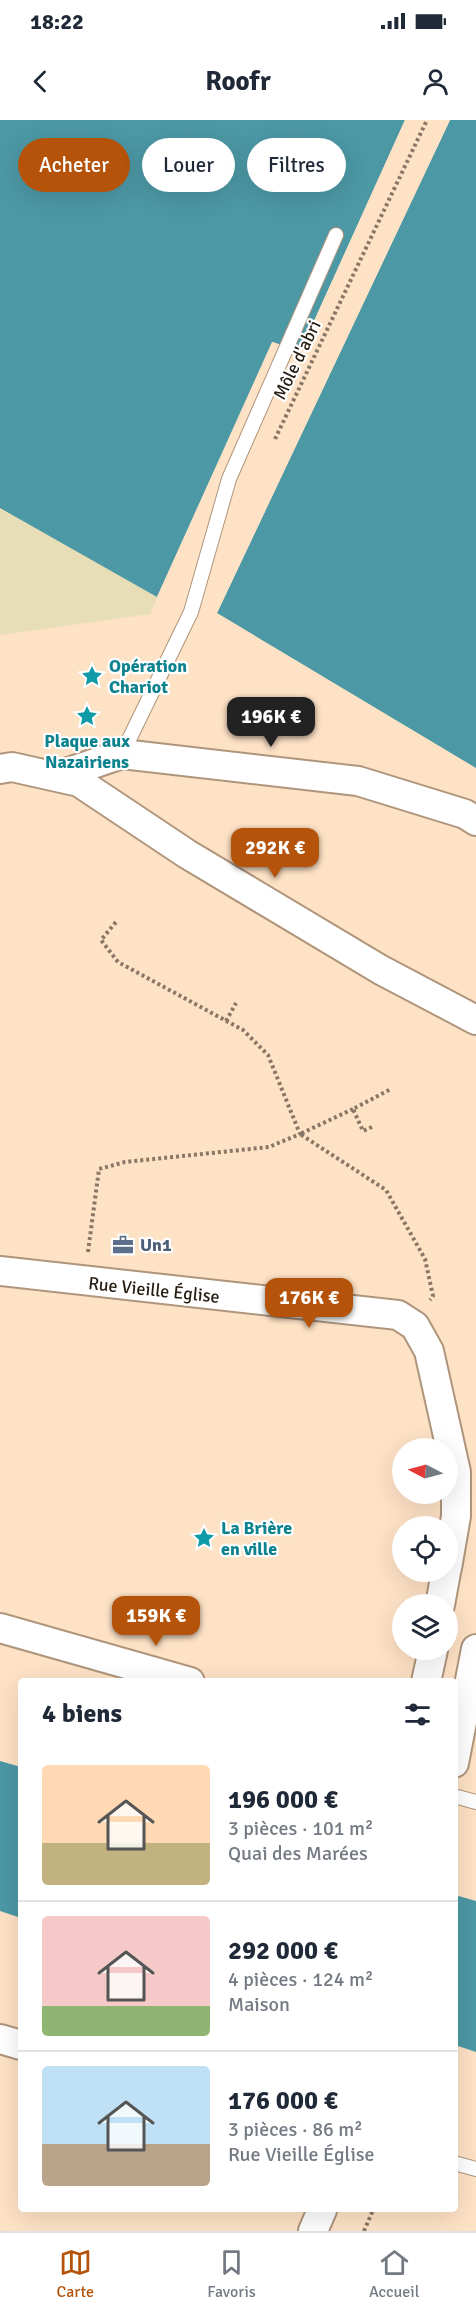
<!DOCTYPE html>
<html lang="fr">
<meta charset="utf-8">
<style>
:root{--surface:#fff;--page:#f6f6f7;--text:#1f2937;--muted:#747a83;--line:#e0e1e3;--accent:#b45309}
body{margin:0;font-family:Signika,sans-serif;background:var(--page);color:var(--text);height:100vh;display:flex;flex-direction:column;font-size:22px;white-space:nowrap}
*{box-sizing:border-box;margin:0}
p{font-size:20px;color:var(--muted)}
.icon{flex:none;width:33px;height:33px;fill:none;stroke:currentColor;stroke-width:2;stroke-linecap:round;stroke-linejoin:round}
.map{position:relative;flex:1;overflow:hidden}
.sheet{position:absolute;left:18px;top:1558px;width:440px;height:534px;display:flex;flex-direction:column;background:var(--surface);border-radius:6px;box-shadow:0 6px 24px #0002}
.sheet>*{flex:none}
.top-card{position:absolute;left:18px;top:18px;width:441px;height:54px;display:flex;gap:12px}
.needle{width:39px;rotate:276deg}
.fabs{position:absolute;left:392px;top:1318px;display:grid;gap:12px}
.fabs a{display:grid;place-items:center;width:66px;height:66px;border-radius:50%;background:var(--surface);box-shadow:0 6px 24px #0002;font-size:30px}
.price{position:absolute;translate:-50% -51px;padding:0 14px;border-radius:12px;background:var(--accent);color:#fff;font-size:20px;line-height:39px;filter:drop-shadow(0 2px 3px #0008)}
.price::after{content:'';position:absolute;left:50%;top:36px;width:18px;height:14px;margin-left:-9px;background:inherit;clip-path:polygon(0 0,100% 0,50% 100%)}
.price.on{background:#222;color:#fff}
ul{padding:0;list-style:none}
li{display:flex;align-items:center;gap:18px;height:150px;padding:0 24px}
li+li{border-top:2px solid var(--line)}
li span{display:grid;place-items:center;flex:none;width:168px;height:120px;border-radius:6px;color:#555}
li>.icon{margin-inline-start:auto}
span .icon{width:72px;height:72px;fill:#fffc;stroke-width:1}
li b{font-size:26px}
h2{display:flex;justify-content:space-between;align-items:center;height:72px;padding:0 24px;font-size:26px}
.chip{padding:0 21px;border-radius:27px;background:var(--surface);box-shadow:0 6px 24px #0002;font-size:21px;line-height:54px}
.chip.on{background:var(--accent);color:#fff}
.status{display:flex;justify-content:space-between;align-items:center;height:42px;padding:0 30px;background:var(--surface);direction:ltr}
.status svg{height:16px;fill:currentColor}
header{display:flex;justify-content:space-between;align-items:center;height:78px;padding:0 24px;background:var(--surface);font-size:27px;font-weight:700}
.dock{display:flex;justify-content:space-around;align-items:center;height:84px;border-top:2px solid var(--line);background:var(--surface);font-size:16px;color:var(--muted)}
.dock a{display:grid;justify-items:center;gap:3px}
.dock .on{color:var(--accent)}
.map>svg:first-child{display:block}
</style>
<div class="status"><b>18:22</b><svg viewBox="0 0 49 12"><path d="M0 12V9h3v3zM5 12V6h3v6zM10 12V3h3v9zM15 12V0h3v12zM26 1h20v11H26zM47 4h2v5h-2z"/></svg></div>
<header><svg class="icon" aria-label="back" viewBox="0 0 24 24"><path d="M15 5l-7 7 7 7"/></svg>Roofr<svg class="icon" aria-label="person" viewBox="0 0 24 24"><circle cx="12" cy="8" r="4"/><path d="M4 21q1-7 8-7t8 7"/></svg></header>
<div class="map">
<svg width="476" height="2111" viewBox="0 0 476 2111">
<rect width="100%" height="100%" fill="#fee2c6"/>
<path fill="#e7deb8" d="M0,296L195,391L150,494L0,515Z"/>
<path fill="#4c98a5" d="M0,0H405L300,232L272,222L157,477L0,388Z
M450,0H476V648L217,493Z
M0,1641L21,1647V1798L0,1791Z
M455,1775L476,1781V1932L455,1925Z"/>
<path fill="#fee2c6" d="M405,0H408L302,234L299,235L274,225L160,478L157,477L273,222L300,232Z
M446,0H450L217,493L214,492Z"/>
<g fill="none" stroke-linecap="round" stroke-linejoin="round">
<defs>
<path id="lane" d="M122,634L191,492L229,359L336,115
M454,1676L476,1682
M454,2043L476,2049"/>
<path id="street" d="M0,649L12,647L79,662L187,734L381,850L476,900
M57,656L122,634L358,661L465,694L476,701
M0,1151L398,1195L415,1206L429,1231L456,1352V1396L447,1448
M440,1485L446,1452
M0,1508L190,1562
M426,1562L433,1530
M454,1643L476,1529
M0,1919L21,1925
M313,2111L322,2090"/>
</defs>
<use href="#lane" stroke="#af957b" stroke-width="16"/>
<use href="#street" stroke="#af957b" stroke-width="32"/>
<path stroke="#897765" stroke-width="4" stroke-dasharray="3 3" stroke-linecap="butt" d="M275,319L427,0
M226,901L236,883
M353,989L300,1014L386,1070L425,1139L433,1176L430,1180
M372,1007L363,1011L353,989L391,969
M88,1132L99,1049L125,1042L269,1027L300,1014L268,935L243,910L118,842L101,820L116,802
M364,2111L373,2090"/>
<use href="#lane" stroke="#fff" stroke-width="14"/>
<use href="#street" stroke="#fff" stroke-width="28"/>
</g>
<defs>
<symbol id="sight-bare" viewBox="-9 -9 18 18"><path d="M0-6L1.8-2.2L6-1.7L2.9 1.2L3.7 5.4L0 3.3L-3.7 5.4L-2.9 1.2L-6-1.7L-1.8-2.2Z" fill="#0f9aa8" stroke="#fff" stroke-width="2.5" paint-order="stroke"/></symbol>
<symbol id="office-bare" viewBox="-9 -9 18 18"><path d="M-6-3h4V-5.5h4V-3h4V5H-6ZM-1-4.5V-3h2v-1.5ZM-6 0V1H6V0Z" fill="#5c6f8a" stroke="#fff" stroke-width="2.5" paint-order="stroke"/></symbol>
</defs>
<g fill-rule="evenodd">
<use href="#sight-bare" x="77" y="541" width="30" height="30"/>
<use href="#sight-bare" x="72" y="581" width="30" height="30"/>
<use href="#office-bare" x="108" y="1110" width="30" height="30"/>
<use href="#sight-bare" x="189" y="1403" width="30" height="30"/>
</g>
<g text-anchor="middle" stroke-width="4.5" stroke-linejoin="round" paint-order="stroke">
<g font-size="18" fill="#261c12" stroke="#fff">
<text transform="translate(297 240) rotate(-64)" y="6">Môle d'abri</text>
<text transform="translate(154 1170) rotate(6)" y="6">Rue Vieille Église</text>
</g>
<g font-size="18" font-weight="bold" fill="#0d838f" stroke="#fff" text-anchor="start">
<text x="109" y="552">Opération<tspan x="109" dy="21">Chariot</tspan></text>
<text x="87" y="627" text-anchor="middle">Plaque aux<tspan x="87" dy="21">Nazairiens</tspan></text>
<text x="221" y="1414">La Brière<tspan x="221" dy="21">en ville</tspan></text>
</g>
<g font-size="18" font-weight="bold" fill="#4e5e75" stroke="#fff" text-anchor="start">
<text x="140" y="1131">Un1</text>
</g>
</g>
</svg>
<div class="fabs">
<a><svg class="needle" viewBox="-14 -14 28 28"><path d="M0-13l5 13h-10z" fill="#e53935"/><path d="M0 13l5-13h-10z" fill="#747a83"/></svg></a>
<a><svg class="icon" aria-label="locate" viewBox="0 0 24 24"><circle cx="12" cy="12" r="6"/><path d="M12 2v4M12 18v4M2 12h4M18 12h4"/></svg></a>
<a><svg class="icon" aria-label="layers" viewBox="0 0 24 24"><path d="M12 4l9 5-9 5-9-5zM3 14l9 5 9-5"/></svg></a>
</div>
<b class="price on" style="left:271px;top:628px">196K €</b>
<b class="price" style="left:275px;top:759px">292K €</b>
<b class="price" style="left:309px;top:1209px">176K €</b>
<b class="price" style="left:156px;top:1527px">159K €</b>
<div class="top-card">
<a class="chip on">Acheter</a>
<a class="chip">Louer</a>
<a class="chip">Filtres</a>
</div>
<section class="sheet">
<h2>4 biens<svg class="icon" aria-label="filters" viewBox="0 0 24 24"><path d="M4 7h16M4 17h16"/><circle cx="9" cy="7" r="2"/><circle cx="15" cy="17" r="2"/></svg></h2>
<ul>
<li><span style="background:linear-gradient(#ffd9b3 65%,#c2b280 0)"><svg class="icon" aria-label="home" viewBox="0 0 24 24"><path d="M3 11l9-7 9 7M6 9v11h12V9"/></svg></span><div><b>196 000 €</b><p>3 pièces · 101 m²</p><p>Quai des Marées</p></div></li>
<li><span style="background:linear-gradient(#f6c9c9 75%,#8fb573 0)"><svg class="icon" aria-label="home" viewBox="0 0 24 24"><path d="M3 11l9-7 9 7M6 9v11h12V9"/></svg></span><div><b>292 000 €</b><p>4 pièces · 124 m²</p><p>Maison</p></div></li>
<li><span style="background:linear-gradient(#bfe0f5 65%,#b9a48a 0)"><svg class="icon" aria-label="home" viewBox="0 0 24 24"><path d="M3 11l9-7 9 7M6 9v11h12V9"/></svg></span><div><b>176 000 €</b><p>3 pièces · 86 m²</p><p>Rue Vieille Église</p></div></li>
</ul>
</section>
</div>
<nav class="dock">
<a class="on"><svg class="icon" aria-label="map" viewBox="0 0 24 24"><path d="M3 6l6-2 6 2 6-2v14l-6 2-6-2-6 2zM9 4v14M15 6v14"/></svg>Carte</a>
<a><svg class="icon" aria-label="saved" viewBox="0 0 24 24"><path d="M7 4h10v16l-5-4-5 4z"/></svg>Favoris</a>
<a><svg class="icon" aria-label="home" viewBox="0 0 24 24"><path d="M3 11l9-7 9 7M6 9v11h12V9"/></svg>Accueil</a>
</nav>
